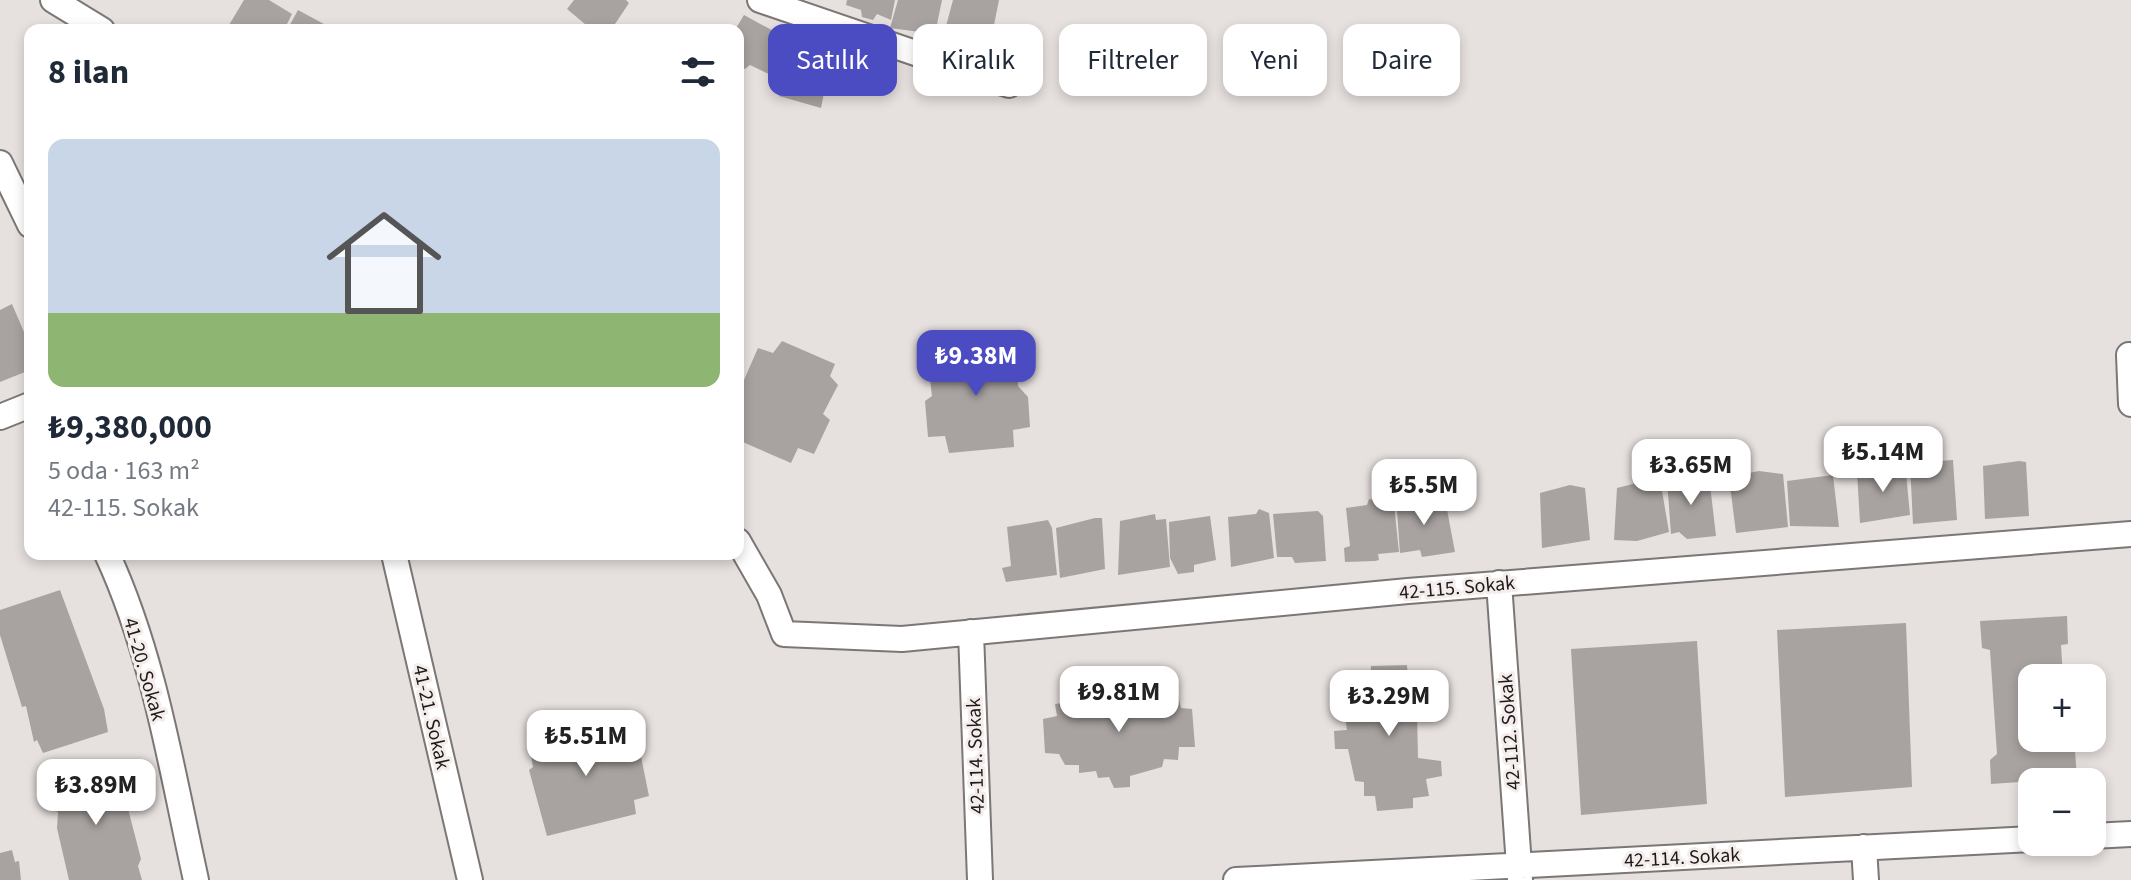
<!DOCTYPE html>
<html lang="tr">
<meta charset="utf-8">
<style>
:root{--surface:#fff;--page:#f2f2f3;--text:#1f2937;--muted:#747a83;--line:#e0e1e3;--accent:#4c4cc2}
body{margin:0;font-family:"Source Sans 3",sans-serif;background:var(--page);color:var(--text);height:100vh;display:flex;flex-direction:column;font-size:30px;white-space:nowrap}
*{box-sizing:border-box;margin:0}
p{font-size:26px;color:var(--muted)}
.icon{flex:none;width:44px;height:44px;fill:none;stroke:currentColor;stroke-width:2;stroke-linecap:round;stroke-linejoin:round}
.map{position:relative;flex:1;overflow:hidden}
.drawer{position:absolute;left:24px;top:24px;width:720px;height:536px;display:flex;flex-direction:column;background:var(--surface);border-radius:16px;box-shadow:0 4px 12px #0003}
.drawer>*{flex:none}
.banner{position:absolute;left:768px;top:24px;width:760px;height:72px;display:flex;gap:16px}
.buttons{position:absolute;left:2018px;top:664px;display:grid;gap:16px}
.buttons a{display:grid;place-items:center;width:88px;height:88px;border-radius:16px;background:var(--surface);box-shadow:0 4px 12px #0003;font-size:40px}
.price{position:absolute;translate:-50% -68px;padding:0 18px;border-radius:16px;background:#fff;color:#222;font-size:26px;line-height:52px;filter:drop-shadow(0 2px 4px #0008)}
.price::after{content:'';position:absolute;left:50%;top:48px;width:24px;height:18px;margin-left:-12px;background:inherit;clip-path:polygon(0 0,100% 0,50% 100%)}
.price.on{background:var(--accent);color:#fff}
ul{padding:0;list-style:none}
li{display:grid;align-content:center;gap:16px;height:424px;padding:0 24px}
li+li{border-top:2px solid var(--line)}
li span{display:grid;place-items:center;height:248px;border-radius:16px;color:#555}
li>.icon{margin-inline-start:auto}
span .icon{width:144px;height:144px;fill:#fffc;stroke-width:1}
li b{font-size:34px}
h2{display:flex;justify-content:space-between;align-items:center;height:96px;padding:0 24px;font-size:34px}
.pill{padding:0 28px;border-radius:16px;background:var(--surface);box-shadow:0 4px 12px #0003;font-size:28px;line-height:72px}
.pill.on{background:var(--accent);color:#fff}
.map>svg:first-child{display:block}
</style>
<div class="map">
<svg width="2131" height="880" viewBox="0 0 2131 880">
<rect width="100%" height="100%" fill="#e6e0de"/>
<path fill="#a8a2a0" d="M244,0H269L292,14L284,30H226Z
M574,0H626L629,3L611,30H592L567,9Z
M847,0H895L891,20L877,14L873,20L862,17L861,10L846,5Z
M898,0H942L935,34L890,28Z
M953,0H999L988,55L967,53L942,41Z
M298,10L335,30H287Z
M744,15L788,39L779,79L750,65L745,69L738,67V30H735Z
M788,52L805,56L813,52L830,63L821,108L779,96Z
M12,304L30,346V370L0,382V310Z
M782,341L835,364L830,376L838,385L823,414L830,420L814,454L798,448L791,463L738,440V380H744L758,348L773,353Z
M1006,341L1007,353L1017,355L1018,386L1028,397L1030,427L1013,430L1014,447L949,453L945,436L928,437L925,401L932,396L928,362L945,359V346Z
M1953,460L1957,520L1913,524L1910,463Z
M2019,461L2026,462L2029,516L1985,519L1983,466Z
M1905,462L1910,515L1860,523L1857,472L1884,471Z
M1759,471L1783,474L1788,527L1736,533L1729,477Z
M1833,475L1839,527L1790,526L1787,481Z
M1709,476L1716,536L1687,539L1679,532L1671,534L1667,480Z
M1653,479L1661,485L1669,532L1637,541L1614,540L1617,488Z
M1570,485L1585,488L1590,540L1542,548L1540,493Z
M1415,496L1416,502L1445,499L1455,552L1422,557L1420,550L1400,553L1396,497Z
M1369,499L1394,504L1399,552L1378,554L1379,560L1375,561L1345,562L1344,548L1350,546L1346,508L1367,505Z
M1259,509L1269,513L1274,558L1231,567L1228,517L1256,514Z
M1318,511L1323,516L1326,561L1295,563L1292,557H1277L1273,514Z
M1155,514L1156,520L1166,519L1170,567L1118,575L1120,521Z
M1210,516L1216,560L1194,565V572L1178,574L1170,558L1169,522Z
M1095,518H1102L1105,569L1060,578L1056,528Z
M1048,520L1052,528L1057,575L1006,582L1002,568L1011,566L1007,527Z
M60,590L104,709L108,732L43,753L37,740L34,742L26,706L22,707L0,635V610Z
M2067,616L2068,644L2061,645L2063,678H2032V738H2067V749L2075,751L2077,778L1991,784L1990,760L1997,754L1990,650L1982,648L1980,621Z
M1906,623L1912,787L1785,797L1777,630Z
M1697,641L1707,804L1581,815L1571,649Z
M1407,665L1408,677L1423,676L1425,697L1436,694L1439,710L1417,712L1418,758L1441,761L1442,776L1426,779L1429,796L1413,798V808L1377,811L1375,796H1364V782L1355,781L1348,749H1335L1334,731L1347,730L1345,716H1352V700L1360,699V684L1370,681L1371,666Z
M1142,682H1157L1160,696L1178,695L1181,708L1192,709L1195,747H1179L1178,760L1164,759L1162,767L1130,776V787L1114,788L1109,777L1098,778L1096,771L1079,773V765H1065L1059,754L1045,753L1043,719L1057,716L1055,704L1076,701L1075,687L1091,685L1095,708L1137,706L1143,702Z
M620,726L623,741L637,737L649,796L634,800L636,814L547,836L529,770L533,767L528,739Z
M117,766L141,859L138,866L142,880H69L57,828L58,812L53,810L50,780Z
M12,850L15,862L19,861L21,880H0V853Z"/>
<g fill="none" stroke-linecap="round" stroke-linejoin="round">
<defs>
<path id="street" d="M53,0L102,30
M760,0L1009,85
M0,163L30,225
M2129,355L2131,404
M0,417L30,405
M738,541L769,595L784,634L902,639L1408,591L2131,534
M107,554C154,655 172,772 196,880
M394,554L470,880
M1499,583L1520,880
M971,632L980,880
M2092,836L2131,834
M1864,847L1866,880
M1236,880L2032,839"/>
</defs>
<use href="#street" stroke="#7c7674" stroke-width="28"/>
<use href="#street" stroke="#fff" stroke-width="24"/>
</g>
<g text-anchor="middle" stroke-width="6" stroke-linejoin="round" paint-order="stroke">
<g font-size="20" fill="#1d1a19" stroke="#f4edeb">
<text transform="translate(1457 587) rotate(-5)" y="7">42-115. Sokak</text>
<text transform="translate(145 669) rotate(74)" y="7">41-20. Sokak</text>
<text transform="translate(432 717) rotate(77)" y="7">41-21. Sokak</text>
<text transform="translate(1509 732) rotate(-94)" y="7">42-112. Sokak</text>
<text transform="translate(975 756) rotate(-92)" y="7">42-114. Sokak</text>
<text transform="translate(1682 857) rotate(-3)" y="7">42-114. Sokak</text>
</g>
</g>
</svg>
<div class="buttons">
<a>+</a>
<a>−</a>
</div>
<b class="price on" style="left:976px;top:398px">₺9.38M</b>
<b class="price" style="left:1883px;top:494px">₺5.14M</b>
<b class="price" style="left:1691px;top:507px">₺3.65M</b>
<b class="price" style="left:1424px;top:527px">₺5.5M</b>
<b class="price" style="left:1119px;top:734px">₺9.81M</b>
<b class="price" style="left:1389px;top:738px">₺3.29M</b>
<b class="price" style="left:586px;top:778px">₺5.51M</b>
<b class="price" style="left:96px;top:827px">₺3.89M</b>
<div class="banner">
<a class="pill on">Satılık</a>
<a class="pill">Kiralık</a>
<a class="pill">Filtreler</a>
<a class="pill">Yeni</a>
<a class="pill">Daire</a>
</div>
<section class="drawer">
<h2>8 ilan<svg class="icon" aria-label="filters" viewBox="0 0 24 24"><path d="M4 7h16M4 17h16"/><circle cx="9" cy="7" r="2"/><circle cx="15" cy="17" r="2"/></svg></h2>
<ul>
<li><span style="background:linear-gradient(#c9d6e8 70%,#8fb573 0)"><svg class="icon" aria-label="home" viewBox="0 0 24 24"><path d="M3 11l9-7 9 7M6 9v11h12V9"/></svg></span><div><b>₺9,380,000</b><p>5 oda · 163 m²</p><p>42-115. Sokak</p></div></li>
</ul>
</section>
</div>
